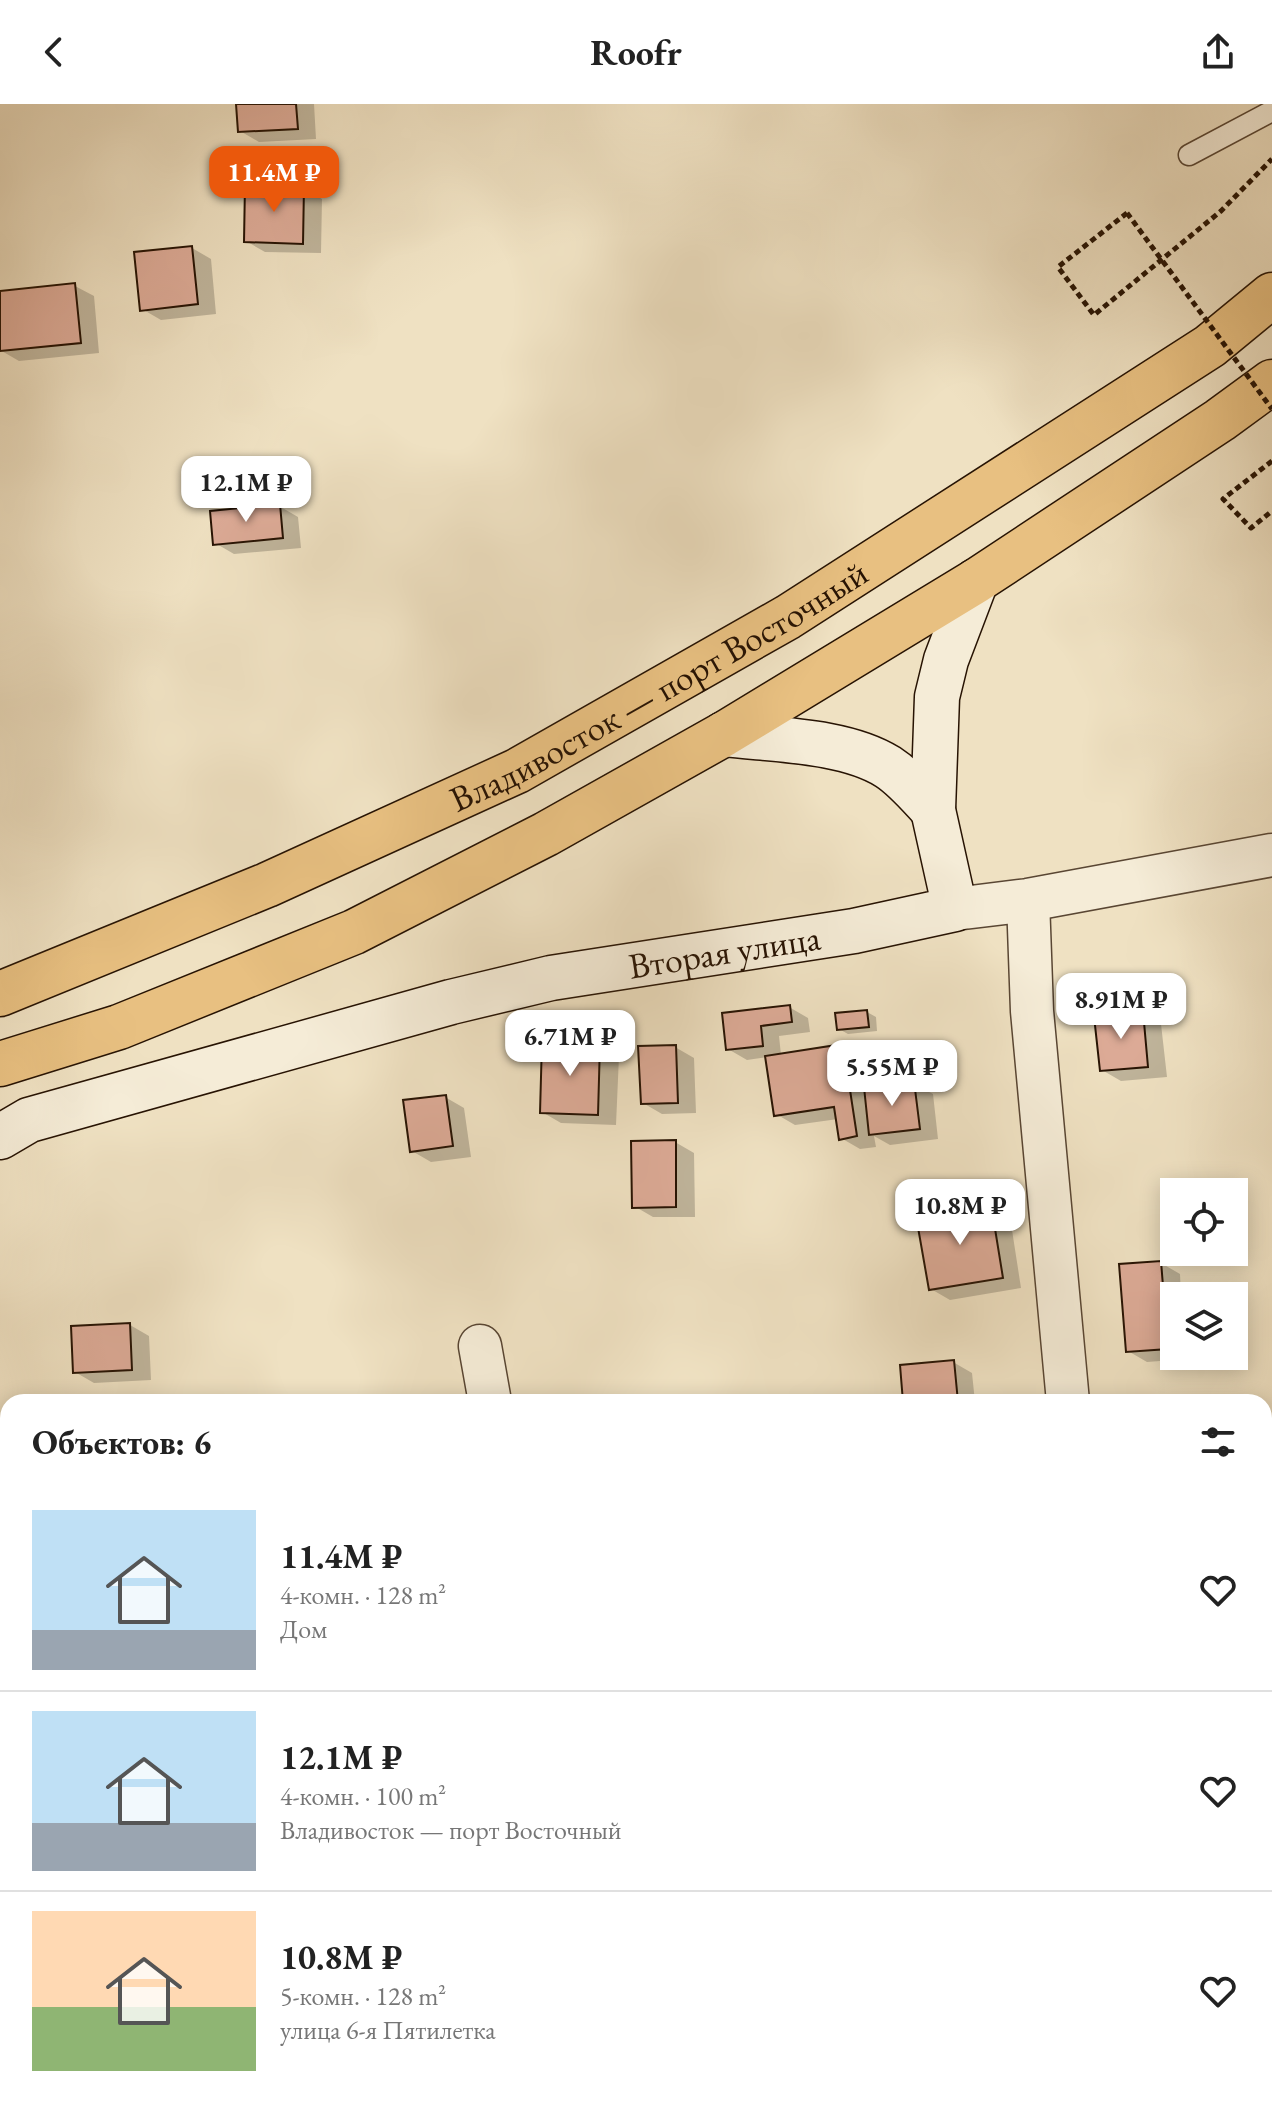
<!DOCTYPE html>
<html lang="ru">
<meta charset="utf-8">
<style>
:root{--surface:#fff;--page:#f2f2f2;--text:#222;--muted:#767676;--line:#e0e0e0;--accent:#ea580c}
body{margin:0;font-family:"EB Garamond",serif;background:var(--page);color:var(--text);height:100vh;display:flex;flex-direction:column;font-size:30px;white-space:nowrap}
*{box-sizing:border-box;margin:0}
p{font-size:26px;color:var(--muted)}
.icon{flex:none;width:44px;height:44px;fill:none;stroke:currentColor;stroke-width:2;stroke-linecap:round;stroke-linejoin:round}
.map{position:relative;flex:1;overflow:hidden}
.side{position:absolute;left:0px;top:1290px;width:1272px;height:714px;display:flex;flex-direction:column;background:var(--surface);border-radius:24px 24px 0 0;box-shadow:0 4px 20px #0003}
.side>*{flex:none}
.tools{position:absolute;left:1160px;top:1074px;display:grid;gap:16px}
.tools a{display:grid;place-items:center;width:88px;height:88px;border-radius:0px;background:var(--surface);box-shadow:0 4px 20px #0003;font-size:40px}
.price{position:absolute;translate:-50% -68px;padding:0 18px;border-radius:16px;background:#fff;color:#222;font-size:26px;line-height:52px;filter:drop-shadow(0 2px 4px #0008)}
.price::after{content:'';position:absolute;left:50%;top:48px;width:24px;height:18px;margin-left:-12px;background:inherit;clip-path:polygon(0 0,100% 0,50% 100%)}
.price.active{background:var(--accent);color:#fff}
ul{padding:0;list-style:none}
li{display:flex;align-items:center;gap:24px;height:200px;padding:0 32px}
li+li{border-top:2px solid var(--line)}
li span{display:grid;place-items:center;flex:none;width:224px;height:160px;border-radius:0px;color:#555}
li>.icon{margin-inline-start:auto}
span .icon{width:96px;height:96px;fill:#fffc;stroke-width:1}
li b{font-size:34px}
h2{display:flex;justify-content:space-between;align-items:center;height:96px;padding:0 32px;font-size:34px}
header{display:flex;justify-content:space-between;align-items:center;height:104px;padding:0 32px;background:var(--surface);font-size:36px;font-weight:700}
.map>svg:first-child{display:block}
</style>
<header><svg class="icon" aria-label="back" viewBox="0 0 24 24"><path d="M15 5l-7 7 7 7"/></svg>Roofr<svg class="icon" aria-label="share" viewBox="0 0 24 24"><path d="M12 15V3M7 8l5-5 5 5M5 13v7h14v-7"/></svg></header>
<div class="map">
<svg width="1272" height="2003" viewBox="0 0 1272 2003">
<rect width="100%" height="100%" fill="#efe1c2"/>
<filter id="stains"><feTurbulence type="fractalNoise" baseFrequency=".0025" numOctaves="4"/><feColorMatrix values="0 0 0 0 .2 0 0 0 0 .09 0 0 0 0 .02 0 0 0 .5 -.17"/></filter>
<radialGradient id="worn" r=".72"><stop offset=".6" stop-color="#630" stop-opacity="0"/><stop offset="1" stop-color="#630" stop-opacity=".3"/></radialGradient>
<path fill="#0003" d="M238,0H314L316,35L259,38L240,27Z
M303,84L322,95L321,149L265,148L246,137Z
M192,144L211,155L216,210L161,216L142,205Z
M75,182L94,192L99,249L19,257L0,246V189Z
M279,402L298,413L301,444L234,450L215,439Z
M789,903L808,914L810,928L779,932L781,951L843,942L862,953L867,985L914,980L933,990L938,1035L890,1041L874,1032L876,1043L860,1045L841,1034L838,1015L795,1021L776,1010L767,953L747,956L728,945L724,910Z
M867,908L876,913L877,927L848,930L839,925Z
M1142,910L1161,920L1167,973L1121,977L1102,966Z
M600,941L619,952L616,1021L561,1019L542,1008Z
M675,943L694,954L696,1009L662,1010L643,999Z
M445,993L464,1004L471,1053L431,1058L412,1047Z
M675,1038L694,1049L695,1113H653L634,1102Z
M991,1102L1010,1113L1021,1184L950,1196L931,1185Z
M1161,1159L1180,1170L1181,1192H1174V1252H1186V1255L1147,1258L1128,1247Z
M130,1221L149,1232L151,1276L94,1279L75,1268Z
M953,1258L972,1269L975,1298H905Z
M8,1950V1996H42L43,2001L0,2002V1951Z
M239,1996H315V2003H241Z
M699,1996H757L759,2003H701Z"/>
<path fill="#dcaa96" stroke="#271303" stroke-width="2" d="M236,0H296L298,25L238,28Z
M245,80L304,82L303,140L244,138Z
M192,142L198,200L140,207L134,148Z
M75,179L81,239L0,247V187Z
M280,400L283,434L213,441L210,407Z
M790,901L792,918L761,922L763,942L726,946L722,909Z
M867,906L869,923L837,926L835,909Z
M1143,907L1148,963L1100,967L1094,912Z
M542,937L600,939L598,1011L540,1009Z
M843,940L857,1032L839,1036L834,1003L774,1012L765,952Z
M676,941L678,999L641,1000L638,942Z
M914,977L920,1025L869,1031L864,983Z
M446,991L453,1042L410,1048L403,996Z
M676,1036V1103L632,1104L631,1037Z
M991,1100L1003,1174L929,1186L916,1112Z
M1161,1157L1168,1245L1126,1248L1119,1160Z
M130,1219L132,1266L73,1269L71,1222Z
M954,1256L958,1298H903L900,1261Z
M8,1948V1993L0,1995V1949Z
M237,1996H297V1998L238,2003Z
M696,1996H742L744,2003H699Z"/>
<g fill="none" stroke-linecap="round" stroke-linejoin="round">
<defs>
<path id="lane" d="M1189,51L1272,7"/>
<path id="street" d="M1028,796L1032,907L1068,1298
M955,805L1028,796L1272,751
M480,1242L490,1298
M626,1996L627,2003
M1122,1996V2003"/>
<g id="secondary">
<path d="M724,630C774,636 845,636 888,663C905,674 919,691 933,706"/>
<path id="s1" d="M0,1033L29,1016L451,898L551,874L854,827L955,805L933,706L937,593L946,556L976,477"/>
<path d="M0,1479L8,1514"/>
<path d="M111,1996L112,2003"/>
</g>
<g id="highway">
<path id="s2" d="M0,890L267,781L517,667L788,513L1210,242L1272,191"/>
<path d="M0,960L119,923L354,828L546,730L724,630L976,477L1220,316L1272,278"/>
</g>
</defs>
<use href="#lane" stroke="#594633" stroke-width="23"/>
<use href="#street" stroke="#594633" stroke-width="45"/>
<use href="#secondary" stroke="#271303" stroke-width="47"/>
<use href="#highway" stroke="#271303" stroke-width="47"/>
<path stroke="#271303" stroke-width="5" stroke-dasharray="6 4" stroke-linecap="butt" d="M1127,109L1058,163L1094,211L1221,107L1272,55
M1272,357L1223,395L1251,424L1272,407"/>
<use href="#lane" stroke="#f5ecd7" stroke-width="20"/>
<use href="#street" stroke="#f5ecd7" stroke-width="42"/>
<use href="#secondary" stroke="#f5ecd7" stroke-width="44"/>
<use href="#highway" stroke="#e8c081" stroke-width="44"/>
<path stroke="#271303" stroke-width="5" stroke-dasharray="6 4" stroke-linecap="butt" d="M1127,109L1272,305"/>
</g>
<g text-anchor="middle" stroke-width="6" stroke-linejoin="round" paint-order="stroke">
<g font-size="36" fill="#271303" stroke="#f5ecd7">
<text dy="13" stroke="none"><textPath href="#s2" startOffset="728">Владивосток — порт Восточный</textPath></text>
<text dy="13" stroke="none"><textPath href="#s1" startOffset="750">Вторая улица</textPath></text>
</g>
</g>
<rect width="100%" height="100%" filter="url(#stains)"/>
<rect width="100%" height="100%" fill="url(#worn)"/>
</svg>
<div class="tools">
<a><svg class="icon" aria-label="locate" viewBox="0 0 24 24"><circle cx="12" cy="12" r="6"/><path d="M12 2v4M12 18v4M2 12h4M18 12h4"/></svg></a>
<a><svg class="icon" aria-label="layers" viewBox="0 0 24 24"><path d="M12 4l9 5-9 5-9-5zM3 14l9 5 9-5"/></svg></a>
</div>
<b class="price active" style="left:274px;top:110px">11.4M ₽</b>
<b class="price" style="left:246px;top:420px">12.1M ₽</b>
<b class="price" style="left:1121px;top:937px">8.91M ₽</b>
<b class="price" style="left:570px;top:974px">6.71M ₽</b>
<b class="price" style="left:892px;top:1004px">5.55M ₽</b>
<b class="price" style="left:960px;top:1143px">10.8M ₽</b>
<section class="side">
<h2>Объектов: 6<svg class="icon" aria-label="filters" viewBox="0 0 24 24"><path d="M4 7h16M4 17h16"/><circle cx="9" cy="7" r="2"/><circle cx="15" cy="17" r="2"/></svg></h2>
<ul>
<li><span style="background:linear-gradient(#bfe0f5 75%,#9aa5b1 0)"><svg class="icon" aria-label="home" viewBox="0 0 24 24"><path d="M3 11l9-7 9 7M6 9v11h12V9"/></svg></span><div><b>11.4M ₽</b><p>4-комн. · 128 m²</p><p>Дом</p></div><svg class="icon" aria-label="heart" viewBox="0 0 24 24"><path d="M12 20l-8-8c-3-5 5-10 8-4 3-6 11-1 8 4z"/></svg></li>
<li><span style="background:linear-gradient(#bfe0f5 70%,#9aa5b1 0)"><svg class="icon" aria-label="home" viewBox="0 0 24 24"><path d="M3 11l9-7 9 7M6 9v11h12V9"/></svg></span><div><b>12.1M ₽</b><p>4-комн. · 100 m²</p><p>Владивосток — порт Восточный</p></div><svg class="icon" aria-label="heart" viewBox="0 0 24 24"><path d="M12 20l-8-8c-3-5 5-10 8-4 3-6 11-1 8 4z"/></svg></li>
<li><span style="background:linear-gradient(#ffd9b3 60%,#8fb573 0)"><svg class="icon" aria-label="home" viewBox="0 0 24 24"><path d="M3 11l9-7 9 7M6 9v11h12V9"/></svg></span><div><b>10.8M ₽</b><p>5-комн. · 128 m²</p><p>улица 6-я Пятилетка</p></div><svg class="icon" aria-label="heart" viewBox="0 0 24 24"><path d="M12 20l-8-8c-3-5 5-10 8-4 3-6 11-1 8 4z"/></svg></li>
</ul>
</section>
</div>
